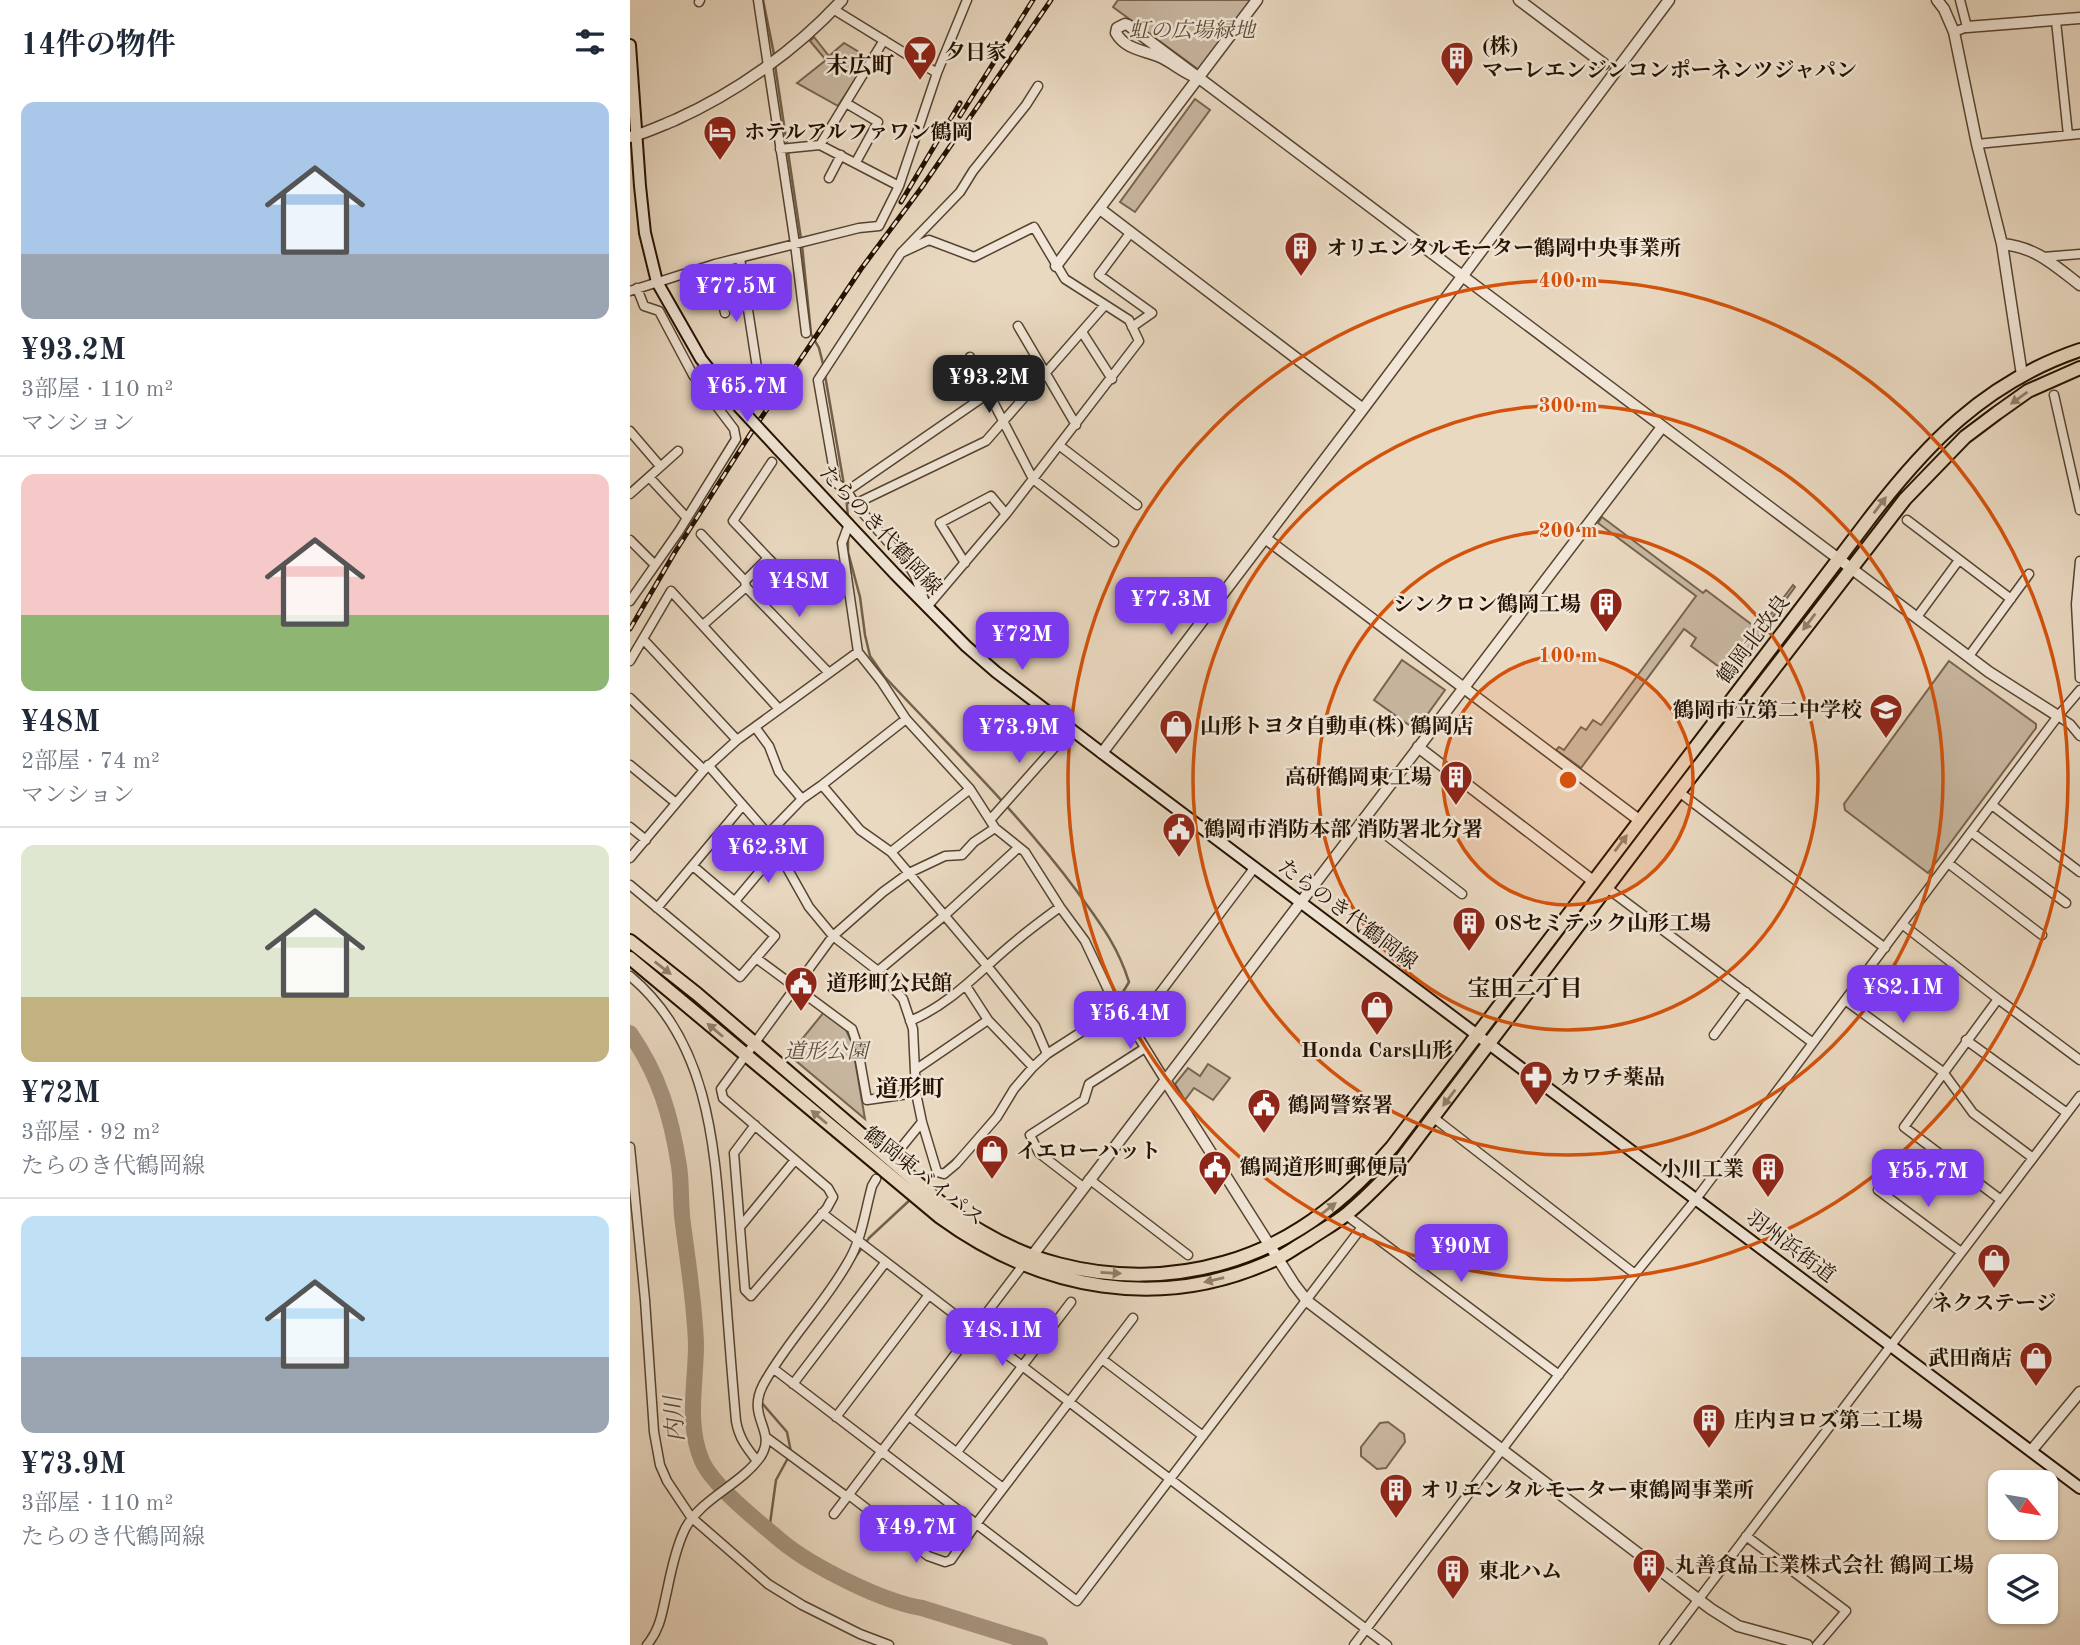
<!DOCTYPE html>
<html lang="ja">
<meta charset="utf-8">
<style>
:root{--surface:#fff;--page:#f2f2f3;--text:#1f2937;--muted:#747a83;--line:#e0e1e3;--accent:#7c3aed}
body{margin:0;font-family:"Old Standard TT","Noto Serif JP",serif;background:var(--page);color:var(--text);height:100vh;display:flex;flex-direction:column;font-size:26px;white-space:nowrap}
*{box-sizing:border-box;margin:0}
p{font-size:23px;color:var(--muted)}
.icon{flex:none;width:38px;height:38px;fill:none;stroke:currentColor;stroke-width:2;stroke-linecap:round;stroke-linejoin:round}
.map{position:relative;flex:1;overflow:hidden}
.side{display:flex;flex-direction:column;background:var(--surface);width:630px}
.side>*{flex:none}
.needle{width:46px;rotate:120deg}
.controls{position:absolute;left:1358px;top:1470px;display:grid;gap:14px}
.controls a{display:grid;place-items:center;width:70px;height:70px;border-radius:14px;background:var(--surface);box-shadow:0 2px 5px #0004;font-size:35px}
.price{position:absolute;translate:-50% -60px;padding:0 16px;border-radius:14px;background:var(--accent);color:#fff;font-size:23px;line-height:46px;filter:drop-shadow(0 2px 4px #0008)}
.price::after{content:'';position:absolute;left:50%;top:42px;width:21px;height:16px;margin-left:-10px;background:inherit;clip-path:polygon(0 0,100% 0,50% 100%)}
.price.active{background:#222;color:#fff}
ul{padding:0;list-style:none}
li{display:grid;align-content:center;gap:14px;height:371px;padding:0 21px}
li+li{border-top:2px solid var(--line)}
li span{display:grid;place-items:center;height:217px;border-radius:14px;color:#555}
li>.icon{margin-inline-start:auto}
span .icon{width:126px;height:126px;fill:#fffc;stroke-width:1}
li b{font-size:30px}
h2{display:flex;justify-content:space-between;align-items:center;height:84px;padding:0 21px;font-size:30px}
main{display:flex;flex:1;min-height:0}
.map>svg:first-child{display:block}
</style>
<main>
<section class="side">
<h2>14件の物件<svg class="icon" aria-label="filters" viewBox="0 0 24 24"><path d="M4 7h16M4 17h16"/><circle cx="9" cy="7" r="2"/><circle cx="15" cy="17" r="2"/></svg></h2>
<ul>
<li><span style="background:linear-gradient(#a9c7e8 70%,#9aa5b1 0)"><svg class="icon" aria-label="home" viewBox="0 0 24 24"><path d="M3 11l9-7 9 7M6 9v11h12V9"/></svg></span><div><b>¥93.2M</b><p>3部屋 · 110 m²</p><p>マンション</p></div></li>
<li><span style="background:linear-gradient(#f6c9c9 65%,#8fb573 0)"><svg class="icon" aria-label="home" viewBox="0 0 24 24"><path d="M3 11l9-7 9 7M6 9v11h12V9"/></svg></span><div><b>¥48M</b><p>2部屋 · 74 m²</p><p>マンション</p></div></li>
<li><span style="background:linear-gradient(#dfe7d0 70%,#c2b280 0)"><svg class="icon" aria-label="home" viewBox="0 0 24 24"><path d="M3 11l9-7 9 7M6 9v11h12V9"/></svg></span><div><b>¥72M</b><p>3部屋 · 92 m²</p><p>たらのき代鶴岡線</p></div></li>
<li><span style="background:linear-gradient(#bfe0f5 65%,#9aa5b1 0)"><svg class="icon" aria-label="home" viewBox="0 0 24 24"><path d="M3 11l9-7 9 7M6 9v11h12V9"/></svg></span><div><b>¥73.9M</b><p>3部屋 · 110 m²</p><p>たらのき代鶴岡線</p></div></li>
</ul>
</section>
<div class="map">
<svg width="1450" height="1645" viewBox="0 0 1450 1645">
<rect width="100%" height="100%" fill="#ead9c1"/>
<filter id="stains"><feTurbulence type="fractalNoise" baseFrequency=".00286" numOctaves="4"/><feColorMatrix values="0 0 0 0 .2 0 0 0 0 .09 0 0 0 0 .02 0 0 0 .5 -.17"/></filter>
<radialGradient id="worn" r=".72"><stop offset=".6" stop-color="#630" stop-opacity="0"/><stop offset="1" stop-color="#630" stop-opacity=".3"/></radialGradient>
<path fill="#c8b7a0" stroke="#766450" stroke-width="2" d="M488,0H622L569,70L483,7Z
M184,37L199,56L214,43L239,58L208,106L167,83L196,60L180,41Z
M565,99L580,110L505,212L490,202Z
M972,517L1073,593L1076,590L1129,630L1163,585L1165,587L1100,675L1061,646L1066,638L1054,629L951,768L926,750L929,747L934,750L951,727L956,730L963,720L971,725L1066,596L968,523Z
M772,660L815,690L786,730L744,700Z
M1319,661L1406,724V728L1298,873L1215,810L1214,804Z
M194,1012L216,1030L222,1043L235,1119L159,1055Z
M578,1064L600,1078L583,1100L564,1088L555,1100L545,1084L558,1068L570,1076Z
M758,1422L774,1434L775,1442L756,1468L747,1469L731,1456V1447L750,1423Z"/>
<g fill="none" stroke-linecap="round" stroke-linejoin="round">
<path stroke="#73614c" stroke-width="2.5" d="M133,0L145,59
M145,65L157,145
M158,152L171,239
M172,245L181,334L189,348L194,368
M195,375L214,485
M216,495L218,517
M218,537V552L230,597L235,635L240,656L254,676C319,746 389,813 446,890C469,922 487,944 499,982L487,1002
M471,1015L482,1006
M349,1132L369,1108
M296,1184L327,1157L340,1143
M224,1259L239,1238L282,1198
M132,1403L157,1432L161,1452
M139,1531L146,1480L158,1458"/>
<path stroke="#a7957f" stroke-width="16" d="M0,1033C29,1075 41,1115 49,1166C52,1185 50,1205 53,1224C58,1263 65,1306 66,1345C66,1384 56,1424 72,1461C84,1487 128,1521 150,1540C181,1566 253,1602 292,1608L410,1645"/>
<defs>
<path id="minor" d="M128,0L165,244L176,333
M69,2L70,0
M203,9L307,73
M1426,21L1438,135
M1324,32L1337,27L1330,0
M216,103L248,122L226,162
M1347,144L1450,134
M190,145L254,40
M150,149L190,145L269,186
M199,178L211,155
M501,232L469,275L522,313L502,327
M271,253L299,240L344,257L404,227L435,279L499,320L509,341L376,514L297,607L285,576L279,566L225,504L217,491L206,483L188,380L271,253L330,192L343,171L396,105L408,86
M1413,257L1450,254
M110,258L130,387
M85,264L95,313
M0,291L85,264L229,228L249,226L269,186L307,73L337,0
M388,326L446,425
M452,332L482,379
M340,357L403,479L484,542
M1424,395L1450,510
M0,431L30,466
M430,446L507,505
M19,477L57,518
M217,491L359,393
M0,494L48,451
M225,504L356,441L475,305
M1277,520L1381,599
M219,524L212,543L228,652L251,681L276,719L340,789L365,828L395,852L430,907L455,941L487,1009L509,1038L535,1080
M71,534L115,581
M0,540L25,565
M138,558L103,521L142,462
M1450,561L1446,604L1450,678
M335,563L310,523L361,496L376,514
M116,587L199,673
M0,601L49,531L106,439L104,429L63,375L29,311L14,306L7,288
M1287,617L1329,560
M73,625L116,587L115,581L138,558L175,595L184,598L217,576
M13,639L107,740
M1339,656L1399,574
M0,661L41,591L149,709
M0,698L74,770
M1428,716L1440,724L1450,736
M276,719L192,785L230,830L261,852L358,967L405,1026L417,1054
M125,727L139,746L149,772L172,799
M0,765L46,803
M78,765L138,834L179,907L203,936L248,971L273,999L283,1029L286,1093L292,1122L307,1172L314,1174L326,1164L367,1117L384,1089L403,1067L417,1054L487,1009
M1049,792L1255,948
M1362,805L1450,872
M734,818L832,894
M360,820L440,730
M0,827L16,840
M1341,832L1436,903
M138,834L172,799L192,785
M261,852L340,789
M0,858L74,770L107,740L228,652
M1318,863L1412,935
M0,885L110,977L145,936L63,866
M977,888L1183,1043
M105,901L147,851
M27,908L113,805
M1272,924L1368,999L1450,1060
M126,958L222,1029L227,1044L237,1100L286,1093
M248,971L315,915L388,848
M0,976C83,1045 85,1157 93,1256C97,1311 101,1366 106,1421C109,1438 116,1447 127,1461
M336,986L358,1020L403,1067
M1368,999L1274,1127L1371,1200
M1215,1000L1313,1072L1343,1113L1403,1158
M280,1021C323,1003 351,969 387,940C400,929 415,918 430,907
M502,1030L625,867
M1084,1035L1116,992
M1336,1040L1437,1113
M285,1070L358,1020
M804,1118L1005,1274
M125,1125L104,1153L115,1290L121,1296L197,1208L203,1197L198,1188L93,1098L91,1089L203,936L253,892L279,873L315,856L332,855L344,842L365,828
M0,1147L15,1300L24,1432L30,1465L37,1481L61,1517L138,1584L172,1605L230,1634L259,1645
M266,1154L292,1122
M459,1179L558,1255
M453,1187L409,1153L400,1135L454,1100L459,1084L515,1048
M1248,1190L1331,1252
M192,1213L757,1645
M716,1215L929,1375
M110,1227L165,1160
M472,1359L573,1436
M144,1369L447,1601L732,1227
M163,1384L255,1263
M279,1416L373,1488
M206,1417L298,1296
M137,1438L217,1497
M327,1452L441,1302
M219,1495L298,1556L315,1562L321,1560L346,1524L503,1318
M204,1514L393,1265
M1116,1536L1216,1611L1187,1645
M17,1645C31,1628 32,1612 37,1591C41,1571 46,1547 55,1529C71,1498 111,1485 131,1456C147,1430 116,1418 133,1385C157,1341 194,1305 218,1262C232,1239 235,1211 242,1186L246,1179
M724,1645L1005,1274L1066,1199L1428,716L1450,690
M1034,1645L1450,1096"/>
<path id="tertiary" d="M889,0L974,64
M1307,0L1314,9L1324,32L1347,144L1372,244L1392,375
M495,24L498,25L569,78C554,74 544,63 530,57C514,50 496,50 486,33L487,28Z
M1337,27L1450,18
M569,78L1359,672L1428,716
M0,137C16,133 30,126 45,120C107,92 166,50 212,0
M470,209L733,409
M1372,244C1406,247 1424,265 1450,285
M426,266L627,0
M635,538L1009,820
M788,747L963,881
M472,753L733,409L1039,0
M535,1080L664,1284L677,1301L1081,1609L1108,1626L1177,1645
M402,1256L1032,427
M1401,1451L1450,1392"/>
<path id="secondary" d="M0,45L10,186L15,233L27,282L71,359L109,407
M148,449L265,574L336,646L366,672L472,753L1450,1488"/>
<path id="trunk" d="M0,941L67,994L317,1208C328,1216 340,1225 352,1232C449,1290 576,1289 671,1228C706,1206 735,1178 762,1147L1236,523C1295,445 1355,382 1450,350
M0,958L310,1217C410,1290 531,1313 646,1259C657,1254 667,1246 678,1240C691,1231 706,1223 718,1213C734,1200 749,1184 764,1169L1049,792L1275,499L1335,437L1367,413L1398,391L1450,368"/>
</defs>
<use href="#minor" stroke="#564430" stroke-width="11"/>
<use href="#tertiary" stroke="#564430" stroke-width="13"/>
<use href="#secondary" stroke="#241200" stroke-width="14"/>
<use href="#trunk" stroke="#241200" stroke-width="16"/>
<use href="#minor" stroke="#f1e6d7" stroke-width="8"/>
<use href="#tertiary" stroke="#f1e6d7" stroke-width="10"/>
<use href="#secondary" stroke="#f1e6d7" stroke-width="10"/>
<use href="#trunk" stroke="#ead9c1" stroke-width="12"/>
<defs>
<path id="rail" d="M330,116L403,0
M271,202L330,103
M0,629L45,552L119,436L231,269L292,187L421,0"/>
</defs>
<use href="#rail" stroke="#241200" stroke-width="5"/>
<use href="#rail" stroke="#f1e6d7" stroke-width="2.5" stroke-dasharray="8" stroke-linecap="butt"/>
<defs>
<path id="secondary-bridge" d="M109,407L148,449"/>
</defs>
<use href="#secondary-bridge" stroke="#241200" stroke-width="14" stroke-linecap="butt"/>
<use href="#secondary-bridge" stroke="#f1e6d7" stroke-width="10"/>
</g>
<defs><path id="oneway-solid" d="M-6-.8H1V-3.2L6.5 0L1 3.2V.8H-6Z" transform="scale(1.75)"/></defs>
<g fill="#917f6a">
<use href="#oneway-solid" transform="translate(1389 398) rotate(144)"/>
<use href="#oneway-solid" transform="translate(1250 505) rotate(-53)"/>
<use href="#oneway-solid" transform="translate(1179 622) rotate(127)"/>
<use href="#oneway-solid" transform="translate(991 843) rotate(-53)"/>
<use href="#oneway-solid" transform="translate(33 968) rotate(38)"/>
<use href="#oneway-solid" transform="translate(85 1030) rotate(-140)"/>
<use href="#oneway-solid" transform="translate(819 1098) rotate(127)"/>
<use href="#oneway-solid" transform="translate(189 1117) rotate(-140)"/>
<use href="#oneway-solid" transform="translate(698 1209) rotate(-38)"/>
<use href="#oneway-solid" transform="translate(481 1273) rotate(3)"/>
<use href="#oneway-solid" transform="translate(584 1280) rotate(167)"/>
</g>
<circle cx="938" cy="780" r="125" fill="#d4520b" fill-opacity=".12"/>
<g fill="none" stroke="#d4520b" stroke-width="3.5">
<circle cx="938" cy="780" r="125"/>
<circle cx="938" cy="780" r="250"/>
<circle cx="938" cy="780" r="375"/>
<circle cx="938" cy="780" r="500"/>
</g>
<defs>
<symbol id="bar-pin" viewBox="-11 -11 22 30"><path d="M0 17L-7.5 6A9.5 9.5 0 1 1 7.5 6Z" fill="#8f2418" stroke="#f1e6d7"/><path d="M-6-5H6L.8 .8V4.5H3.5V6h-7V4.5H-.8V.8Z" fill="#fff"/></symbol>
<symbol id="building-pin" viewBox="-11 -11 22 30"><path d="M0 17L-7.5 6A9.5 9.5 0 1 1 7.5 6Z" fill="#8f2418" stroke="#f1e6d7"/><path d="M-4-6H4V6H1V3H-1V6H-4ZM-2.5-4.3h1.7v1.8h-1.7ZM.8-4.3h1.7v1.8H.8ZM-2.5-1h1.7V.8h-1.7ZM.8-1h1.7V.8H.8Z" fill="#fff"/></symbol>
<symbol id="hotel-pin" viewBox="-11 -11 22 30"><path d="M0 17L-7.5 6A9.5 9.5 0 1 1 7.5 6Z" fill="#8f2418" stroke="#f1e6d7"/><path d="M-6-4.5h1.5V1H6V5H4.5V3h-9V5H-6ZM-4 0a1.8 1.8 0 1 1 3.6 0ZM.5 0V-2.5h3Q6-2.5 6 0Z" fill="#fff"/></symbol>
<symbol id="school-pin" viewBox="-11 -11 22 30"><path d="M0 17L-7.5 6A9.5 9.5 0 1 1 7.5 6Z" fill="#8f2418" stroke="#f1e6d7"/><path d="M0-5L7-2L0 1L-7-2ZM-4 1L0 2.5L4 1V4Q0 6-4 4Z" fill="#fff"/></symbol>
<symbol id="shop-pin" viewBox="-11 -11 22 30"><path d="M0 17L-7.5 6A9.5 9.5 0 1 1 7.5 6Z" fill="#8f2418" stroke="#f1e6d7"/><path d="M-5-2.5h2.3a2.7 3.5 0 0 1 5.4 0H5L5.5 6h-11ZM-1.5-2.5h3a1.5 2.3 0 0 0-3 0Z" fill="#fff"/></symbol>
<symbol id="civic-pin" viewBox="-11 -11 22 30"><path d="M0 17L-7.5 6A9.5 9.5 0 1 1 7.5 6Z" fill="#8f2418" stroke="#f1e6d7"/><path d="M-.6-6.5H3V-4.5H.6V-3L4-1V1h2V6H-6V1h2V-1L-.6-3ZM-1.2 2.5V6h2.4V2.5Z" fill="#fff"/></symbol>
<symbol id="pharmacy-pin" viewBox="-11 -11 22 30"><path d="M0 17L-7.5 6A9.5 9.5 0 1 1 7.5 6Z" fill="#8f2418" stroke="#f1e6d7"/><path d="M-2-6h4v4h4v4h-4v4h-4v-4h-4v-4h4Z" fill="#fff"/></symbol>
</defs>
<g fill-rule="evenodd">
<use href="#bar-pin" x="271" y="33" width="38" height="52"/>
<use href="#building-pin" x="808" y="39" width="38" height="52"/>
<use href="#hotel-pin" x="71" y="113" width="38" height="52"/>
<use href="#building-pin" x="652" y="229" width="38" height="52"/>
<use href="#building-pin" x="957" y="585" width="38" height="52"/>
<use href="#school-pin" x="1237" y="691" width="38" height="52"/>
<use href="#shop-pin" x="527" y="707" width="38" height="52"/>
<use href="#building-pin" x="807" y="758" width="38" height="52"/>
<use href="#civic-pin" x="530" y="810" width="38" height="52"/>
<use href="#building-pin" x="820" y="904" width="38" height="52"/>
<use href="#civic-pin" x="152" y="964" width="38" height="52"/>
<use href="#shop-pin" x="728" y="988" width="38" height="52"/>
<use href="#pharmacy-pin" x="887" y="1058" width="38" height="52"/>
<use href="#civic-pin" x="615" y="1086" width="38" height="52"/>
<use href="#shop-pin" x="343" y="1132" width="38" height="52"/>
<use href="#civic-pin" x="566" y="1148" width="38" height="52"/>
<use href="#building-pin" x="1119" y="1150" width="38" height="52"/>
<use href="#shop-pin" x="1345" y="1241" width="38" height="52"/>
<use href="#shop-pin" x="1387" y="1339" width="38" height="52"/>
<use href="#building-pin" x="1060" y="1401" width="38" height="52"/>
<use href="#building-pin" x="747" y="1471" width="38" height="52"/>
<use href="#building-pin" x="1000" y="1546" width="38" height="52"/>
<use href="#building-pin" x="804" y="1552" width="38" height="52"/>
</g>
<g text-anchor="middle" stroke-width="5" stroke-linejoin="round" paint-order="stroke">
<g font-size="21" font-style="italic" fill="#5d4c38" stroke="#f1e6d7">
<text x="562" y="37">虹の広場緑地</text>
<text x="196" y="1058">道形公園</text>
</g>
<g font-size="21" font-weight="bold" fill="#241200" stroke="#f1e6d7" text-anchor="start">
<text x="852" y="53">(株)<tspan x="852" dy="24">マーレエンジンコンポーネンツジャパン</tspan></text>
<text x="314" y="59">夕日家</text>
<text x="114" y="139">ホテルアルファワン鶴岡</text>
<text x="696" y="255">オリエンタルモーター鶴岡中央事業所</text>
<text x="951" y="611" text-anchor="end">シンクロン鶴岡工場</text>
<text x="1232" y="717" text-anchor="end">鶴岡市立第二中学校</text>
<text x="570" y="733">山形トヨタ自動車(株) 鶴岡店</text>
<text x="802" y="784" text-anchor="end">高研鶴岡東工場</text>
<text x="574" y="836">鶴岡市消防本部 消防署北分署</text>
<text x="864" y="930">OSセミテック山形工場</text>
<text x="196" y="990">道形町公民館</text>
<text x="747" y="1057" text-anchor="middle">Honda Cars山形</text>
<text x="930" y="1084">カワチ薬品</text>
<text x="658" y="1112">鶴岡警察署</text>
<text x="386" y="1158">イエローハット</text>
<text x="610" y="1174">鶴岡道形町郵便局</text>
<text x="1114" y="1176" text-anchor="end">小川工業</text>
<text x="1364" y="1310" text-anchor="middle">ネクステージ</text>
<text x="1382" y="1365" text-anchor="end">武田商店</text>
<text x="1104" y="1427">庄内ヨロズ第二工場</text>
<text x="790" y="1497">オリエンタルモーター東鶴岡事業所</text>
<text x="1044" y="1572">丸善食品工業株式会社 鶴岡工場</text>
<text x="848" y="1578">東北ハム</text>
</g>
<g font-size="21" fill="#241200" stroke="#f1e6d7">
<text transform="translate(251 530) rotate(47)" y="7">たらのき代鶴岡線</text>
<text transform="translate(1123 639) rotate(-53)" y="7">鶴岡北改良</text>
<text transform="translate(718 914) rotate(37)" y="7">たらのき代鶴岡線</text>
<text transform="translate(294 1176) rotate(38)" y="7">鶴岡東バイパス</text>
<text transform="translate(1161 1246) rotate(37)" y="7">羽州浜街道</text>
</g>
<g font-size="23" font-weight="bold" fill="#241200" stroke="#f1e6d7">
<text x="230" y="73">末広町</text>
<text x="895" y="996">宝田二丁目</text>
<text x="280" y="1096">道形町</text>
</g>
<g font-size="23" font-style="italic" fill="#5f4d39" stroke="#f1e6d7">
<text transform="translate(44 1419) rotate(-94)" y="8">内川</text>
</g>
</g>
<circle cx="938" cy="780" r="10" fill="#d4520b" stroke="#f1e6d7" stroke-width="3.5"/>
<g font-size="21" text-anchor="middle" font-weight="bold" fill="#d4520b" stroke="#f1e6d7" stroke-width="5" stroke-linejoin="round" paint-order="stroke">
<text x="938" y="287">400 m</text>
<text x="938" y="412">300 m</text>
<text x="938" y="537">200 m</text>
<text x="938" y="662">100 m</text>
</g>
<rect width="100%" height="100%" filter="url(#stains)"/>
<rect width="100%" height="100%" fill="url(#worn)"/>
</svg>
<div class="controls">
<a><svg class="needle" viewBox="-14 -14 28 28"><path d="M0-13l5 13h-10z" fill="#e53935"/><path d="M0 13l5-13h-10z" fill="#747a83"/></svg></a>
<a><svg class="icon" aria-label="layers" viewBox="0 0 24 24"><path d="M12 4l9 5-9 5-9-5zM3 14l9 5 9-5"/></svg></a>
</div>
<b class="price" style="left:106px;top:324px">¥77.5M</b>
<b class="price active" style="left:359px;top:415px">¥93.2M</b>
<b class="price" style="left:117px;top:424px">¥65.7M</b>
<b class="price" style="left:169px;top:619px">¥48M</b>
<b class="price" style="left:541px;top:637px">¥77.3M</b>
<b class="price" style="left:392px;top:672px">¥72M</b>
<b class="price" style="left:389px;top:765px">¥73.9M</b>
<b class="price" style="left:138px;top:885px">¥62.3M</b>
<b class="price" style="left:1273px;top:1025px">¥82.1M</b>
<b class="price" style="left:500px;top:1051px">¥56.4M</b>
<b class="price" style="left:1298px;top:1209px">¥55.7M</b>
<b class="price" style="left:831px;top:1284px">¥90M</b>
<b class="price" style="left:372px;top:1368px">¥48.1M</b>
<b class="price" style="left:286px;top:1565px">¥49.7M</b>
</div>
</main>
